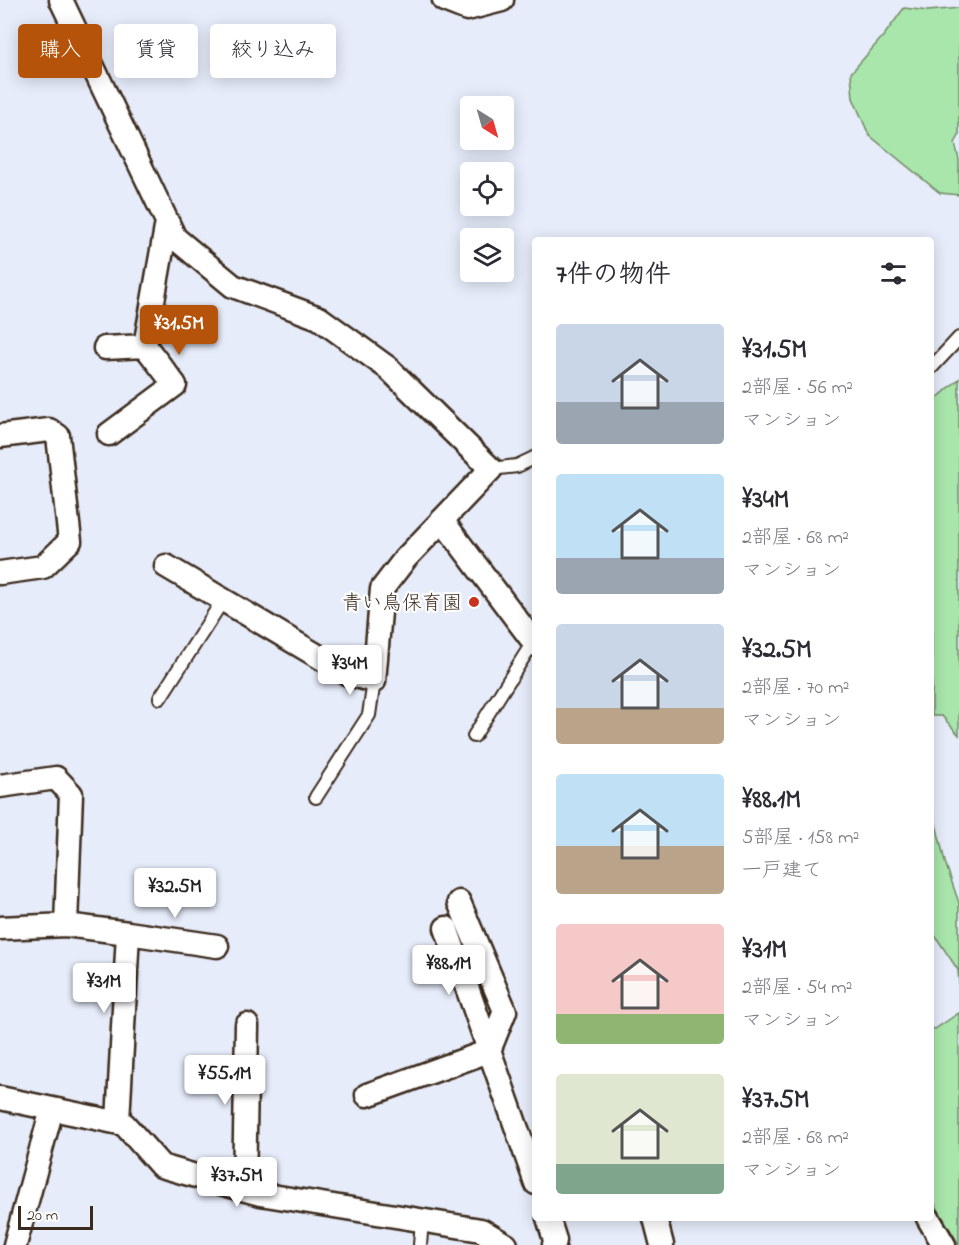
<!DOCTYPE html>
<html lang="ja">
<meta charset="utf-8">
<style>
:root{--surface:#fff;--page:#f2f2f3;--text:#2b2b33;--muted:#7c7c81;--accent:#b45309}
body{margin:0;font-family:"Indie Flower","Klee One",sans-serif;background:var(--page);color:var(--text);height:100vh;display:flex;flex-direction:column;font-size:22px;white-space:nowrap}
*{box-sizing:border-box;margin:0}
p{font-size:20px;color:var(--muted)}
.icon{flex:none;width:33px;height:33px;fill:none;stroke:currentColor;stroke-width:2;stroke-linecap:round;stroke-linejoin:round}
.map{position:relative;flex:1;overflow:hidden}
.side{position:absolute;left:532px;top:237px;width:402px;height:984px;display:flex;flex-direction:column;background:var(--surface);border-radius:6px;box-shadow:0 3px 15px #0003}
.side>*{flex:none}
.banner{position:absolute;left:18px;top:24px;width:424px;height:54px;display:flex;gap:12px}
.needle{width:39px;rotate:143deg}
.fabs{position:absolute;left:460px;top:96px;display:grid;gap:12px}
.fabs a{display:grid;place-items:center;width:54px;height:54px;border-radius:6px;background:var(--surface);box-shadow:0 3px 15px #0003;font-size:30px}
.scale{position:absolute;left:18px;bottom:15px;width:75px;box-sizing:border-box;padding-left:6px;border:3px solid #3b2a1e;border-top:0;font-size:16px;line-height:21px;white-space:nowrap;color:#3b2a1e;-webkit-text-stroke:4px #fff;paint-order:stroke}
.price{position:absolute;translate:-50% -51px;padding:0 14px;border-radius:6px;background:#fff;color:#222;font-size:20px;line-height:39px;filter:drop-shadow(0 2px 3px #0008)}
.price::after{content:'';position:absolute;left:50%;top:36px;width:18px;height:14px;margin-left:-9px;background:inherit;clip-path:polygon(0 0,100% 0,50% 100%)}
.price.selected{background:var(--accent);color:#fff}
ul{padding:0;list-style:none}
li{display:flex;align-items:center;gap:18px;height:150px;padding:0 24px}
li span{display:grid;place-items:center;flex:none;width:168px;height:120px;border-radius:6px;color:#555}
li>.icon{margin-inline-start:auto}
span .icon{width:72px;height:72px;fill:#fffc;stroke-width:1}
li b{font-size:26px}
h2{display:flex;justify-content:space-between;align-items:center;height:72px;padding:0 24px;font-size:26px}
.chip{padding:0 21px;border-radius:6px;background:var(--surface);box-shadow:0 3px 15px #0003;font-size:21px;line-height:54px}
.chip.selected{background:var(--accent);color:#fff}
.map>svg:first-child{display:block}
</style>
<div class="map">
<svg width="959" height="1245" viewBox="0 0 959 1245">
<rect width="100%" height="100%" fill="#e6ecfa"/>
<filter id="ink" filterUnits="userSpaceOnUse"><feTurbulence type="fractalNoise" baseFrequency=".0167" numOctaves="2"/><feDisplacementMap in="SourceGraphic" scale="12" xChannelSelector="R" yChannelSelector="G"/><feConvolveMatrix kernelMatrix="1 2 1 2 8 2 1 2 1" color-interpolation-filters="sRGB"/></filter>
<g filter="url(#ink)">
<path fill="#a9e6ac" stroke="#728865" stroke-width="1.5" d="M904,8L928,11L959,8V136L955,143L959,160V195L940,193L869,135L853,98L851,73L885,34Z
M959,379V735L942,716H932V406L934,401Z
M932,807L945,862L959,903V984L958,970L932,931Z
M959,1013V1245L932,1199V1028L935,1029Z"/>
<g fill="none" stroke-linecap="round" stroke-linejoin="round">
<defs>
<path id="service" d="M932,367L959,338
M491,469L517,466L536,457
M160,698L223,600
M474,736L533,642
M316,797L369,715L374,681
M420,1245L422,1221"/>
<path id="minor" d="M61,0L175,238L233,286L319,318L388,368L491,469L405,559L382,589L374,681L348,674L166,566
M444,0L467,9L502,0
M105,348L145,346
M109,434L175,385L145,346L167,222
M0,436L49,430L58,436L70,541L43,567L0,573
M442,520L536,645
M0,786L56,778L71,794L66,925L0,928
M66,925L128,933L118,1122
M446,928L536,1183
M128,933L217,946
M367,1095L489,1051L505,1011L459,902
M0,1098L124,1124L161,1166L213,1181L260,1194L481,1230L506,1245
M244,1189L247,1025
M548,1218L555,1240L554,1245
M655,1218L662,1245
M928,1218L944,1245
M15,1245L52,1109"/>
</defs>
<use href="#service" stroke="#3b2a1e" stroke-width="16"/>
<use href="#minor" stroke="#3b2a1e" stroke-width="27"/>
<use href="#service" stroke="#fff" stroke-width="12"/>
<use href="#minor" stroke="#fff" stroke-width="22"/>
</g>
</g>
<circle fill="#c8321e" stroke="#fff" stroke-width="2" cx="474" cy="602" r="6"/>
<g text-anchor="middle" stroke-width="4.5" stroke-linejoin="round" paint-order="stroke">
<g font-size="20" fill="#3b2a1e" stroke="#fff" text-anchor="end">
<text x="462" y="609">青い鳥保育園</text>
</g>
</g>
</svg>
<div class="fabs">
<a><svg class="needle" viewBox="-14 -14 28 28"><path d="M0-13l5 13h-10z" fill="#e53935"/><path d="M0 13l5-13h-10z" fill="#7c7c81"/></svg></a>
<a><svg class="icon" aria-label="locate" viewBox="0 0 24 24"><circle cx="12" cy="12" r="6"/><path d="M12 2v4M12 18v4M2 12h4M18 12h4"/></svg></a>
<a><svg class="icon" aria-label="layers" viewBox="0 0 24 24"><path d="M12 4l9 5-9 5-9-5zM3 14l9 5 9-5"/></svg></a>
</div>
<div class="scale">20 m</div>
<b class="price selected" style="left:179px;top:356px">¥31.5M</b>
<b class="price" style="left:350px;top:696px">¥34M</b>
<b class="price" style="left:175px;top:919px">¥32.5M</b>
<b class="price" style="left:449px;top:996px">¥88.1M</b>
<b class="price" style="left:104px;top:1014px">¥31M</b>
<b class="price" style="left:225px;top:1106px">¥55.1M</b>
<b class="price" style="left:237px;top:1208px">¥37.5M</b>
<div class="banner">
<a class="chip selected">購入</a>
<a class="chip">賃貸</a>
<a class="chip">絞り込み</a>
</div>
<section class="side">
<h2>7件の物件<svg class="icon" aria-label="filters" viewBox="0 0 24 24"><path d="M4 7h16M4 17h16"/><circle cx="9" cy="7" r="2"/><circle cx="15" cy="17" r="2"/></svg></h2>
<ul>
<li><span style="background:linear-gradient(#c9d6e8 65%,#9aa5b1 0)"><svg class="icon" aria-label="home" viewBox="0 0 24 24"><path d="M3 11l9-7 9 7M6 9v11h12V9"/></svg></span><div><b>¥31.5M</b><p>2部屋 · 56 m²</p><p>マンション</p></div></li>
<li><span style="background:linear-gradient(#bfe0f5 70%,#9aa5b1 0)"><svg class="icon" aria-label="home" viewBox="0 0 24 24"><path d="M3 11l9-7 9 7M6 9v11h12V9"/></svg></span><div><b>¥34M</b><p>2部屋 · 68 m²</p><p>マンション</p></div></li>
<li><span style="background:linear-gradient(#c9d6e8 70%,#b9a48a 0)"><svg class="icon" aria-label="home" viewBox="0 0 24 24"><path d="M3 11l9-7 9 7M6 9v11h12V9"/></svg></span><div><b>¥32.5M</b><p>2部屋 · 70 m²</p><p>マンション</p></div></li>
<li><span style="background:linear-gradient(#bfe0f5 60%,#b9a48a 0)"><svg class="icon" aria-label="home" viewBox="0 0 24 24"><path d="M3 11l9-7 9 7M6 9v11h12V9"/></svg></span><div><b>¥88.1M</b><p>5部屋 · 158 m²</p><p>一戸建て</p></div></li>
<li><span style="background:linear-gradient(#f6c9c9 75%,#8fb573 0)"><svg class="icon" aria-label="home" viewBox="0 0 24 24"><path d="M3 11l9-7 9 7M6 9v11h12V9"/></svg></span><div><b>¥31M</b><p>2部屋 · 54 m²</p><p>マンション</p></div></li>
<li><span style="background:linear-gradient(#dfe7d0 75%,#7fa58c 0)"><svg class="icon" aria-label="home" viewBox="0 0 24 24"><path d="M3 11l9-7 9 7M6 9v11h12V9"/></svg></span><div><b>¥37.5M</b><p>2部屋 · 68 m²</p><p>マンション</p></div></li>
</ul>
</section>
</div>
